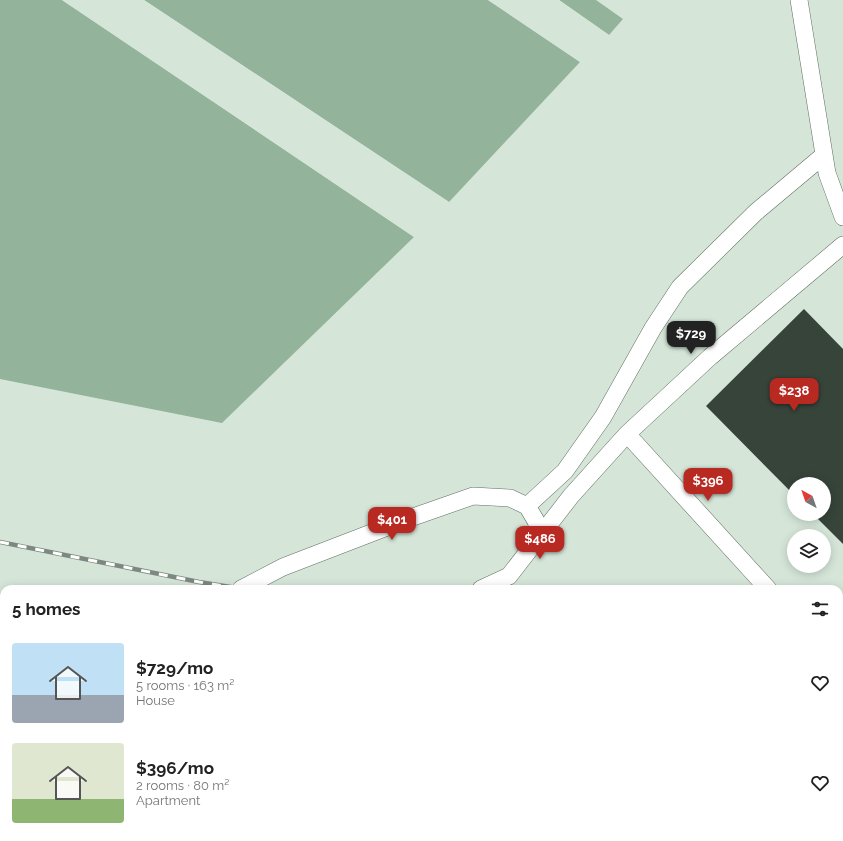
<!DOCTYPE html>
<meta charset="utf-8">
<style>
:root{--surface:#fff;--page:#f6f6f6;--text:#222;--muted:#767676;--accent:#b82921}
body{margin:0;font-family:Raleway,sans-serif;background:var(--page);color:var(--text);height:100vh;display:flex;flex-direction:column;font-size:15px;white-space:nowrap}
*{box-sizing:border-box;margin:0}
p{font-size:13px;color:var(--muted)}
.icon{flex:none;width:22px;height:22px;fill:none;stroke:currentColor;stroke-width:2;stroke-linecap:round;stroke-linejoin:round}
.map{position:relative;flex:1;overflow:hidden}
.panel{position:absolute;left:0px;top:585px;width:843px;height:256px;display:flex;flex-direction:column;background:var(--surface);border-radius:12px 12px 0 0;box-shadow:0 2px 10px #0003}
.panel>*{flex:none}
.needle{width:26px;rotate:320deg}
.controls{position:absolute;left:787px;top:477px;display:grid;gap:8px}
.controls a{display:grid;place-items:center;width:44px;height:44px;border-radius:50%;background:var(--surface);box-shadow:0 2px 10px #0003;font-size:20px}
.price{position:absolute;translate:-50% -34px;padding:0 9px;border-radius:8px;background:var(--accent);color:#fff;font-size:13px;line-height:26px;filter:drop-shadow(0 1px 2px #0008)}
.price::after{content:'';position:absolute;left:50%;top:24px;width:12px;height:9px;margin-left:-6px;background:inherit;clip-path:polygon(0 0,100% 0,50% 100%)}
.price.current{background:#222;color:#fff}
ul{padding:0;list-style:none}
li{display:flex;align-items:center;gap:12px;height:100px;padding:0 12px}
li span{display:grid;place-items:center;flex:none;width:112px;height:80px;border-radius:4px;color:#555}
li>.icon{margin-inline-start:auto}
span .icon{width:48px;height:48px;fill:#fffc;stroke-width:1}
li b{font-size:17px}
h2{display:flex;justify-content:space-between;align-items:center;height:48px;padding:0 12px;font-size:17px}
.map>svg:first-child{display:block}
</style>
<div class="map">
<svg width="843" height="841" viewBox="0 0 843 841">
<rect width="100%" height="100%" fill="#d5e6d9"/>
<path fill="#93b39a" d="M0,0H62L414,237L222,423L0,379Z
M144,0H488L580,62L449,202Z
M559,0H596L623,19L609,35Z"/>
<path fill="#d5e6d9" d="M62,0H66L415,236L414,237Z
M142,0H144L449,202L447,203Z
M488,0H491L581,61L580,62Z
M557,0H559L609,35L608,36Z"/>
<path fill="#37443a" d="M804,309L843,349V544L813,514H824V484H794V495L706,406Z
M0,728H4V794H0Z
M4,829V837H137L136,841H0V830Z
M688,837H822L825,841H691Z"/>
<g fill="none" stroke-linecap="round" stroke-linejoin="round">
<defs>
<path id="minor" d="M799,0L827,173L843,217
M627,434L768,589
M527,506L565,471L603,417L653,328L680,287L756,212L824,155
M241,589L283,567L413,517L473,496L510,498L527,506L536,521L540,536
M481,589L509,576L571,496L627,434L710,357L843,245
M0,642H4
M839,668L843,671
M0,813H4
M152,841L153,837"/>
</defs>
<use href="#minor" stroke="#617064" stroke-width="18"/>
<use href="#minor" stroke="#fff" stroke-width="17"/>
<defs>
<path id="rail" d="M0,542L199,582L243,589
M0,670L4,671
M0,681L4,682
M0,694L4,695
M375,837L382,841
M420,837L427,841
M442,837L448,841
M463,837L469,841
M509,837L515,841
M601,837L606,841
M635,837L639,841"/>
</defs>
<use href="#rail" stroke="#7d8880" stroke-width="4.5"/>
<use href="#rail" stroke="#fff" stroke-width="3" stroke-dasharray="9" stroke-linecap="butt"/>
</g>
</svg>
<div class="controls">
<a><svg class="needle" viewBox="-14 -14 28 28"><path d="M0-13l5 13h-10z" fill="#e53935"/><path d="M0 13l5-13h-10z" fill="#767676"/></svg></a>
<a><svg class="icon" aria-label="layers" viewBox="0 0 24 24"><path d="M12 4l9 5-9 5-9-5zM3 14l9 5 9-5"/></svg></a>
</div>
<b class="price current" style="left:691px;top:355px">$729</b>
<b class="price" style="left:794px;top:412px">$238</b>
<b class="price" style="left:708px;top:502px">$396</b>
<b class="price" style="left:392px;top:541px">$401</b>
<b class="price" style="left:540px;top:560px">$486</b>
<section class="panel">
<h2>5 homes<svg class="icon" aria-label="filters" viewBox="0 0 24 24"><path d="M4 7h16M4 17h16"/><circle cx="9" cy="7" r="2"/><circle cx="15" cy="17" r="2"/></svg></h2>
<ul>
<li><span style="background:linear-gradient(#bfe0f5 65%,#9aa5b1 0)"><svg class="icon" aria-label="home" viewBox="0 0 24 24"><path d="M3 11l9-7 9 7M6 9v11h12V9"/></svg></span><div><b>$729/mo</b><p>5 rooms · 163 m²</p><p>House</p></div><svg class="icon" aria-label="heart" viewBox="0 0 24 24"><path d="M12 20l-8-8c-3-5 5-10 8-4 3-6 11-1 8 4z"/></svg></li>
<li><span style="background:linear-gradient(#dfe7d0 70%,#8fb573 0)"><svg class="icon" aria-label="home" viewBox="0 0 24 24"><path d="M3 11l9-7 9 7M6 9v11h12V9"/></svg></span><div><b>$396/mo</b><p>2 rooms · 80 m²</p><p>Apartment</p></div><svg class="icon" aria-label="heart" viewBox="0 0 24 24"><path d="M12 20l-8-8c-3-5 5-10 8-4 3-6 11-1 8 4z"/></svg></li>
</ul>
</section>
</div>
